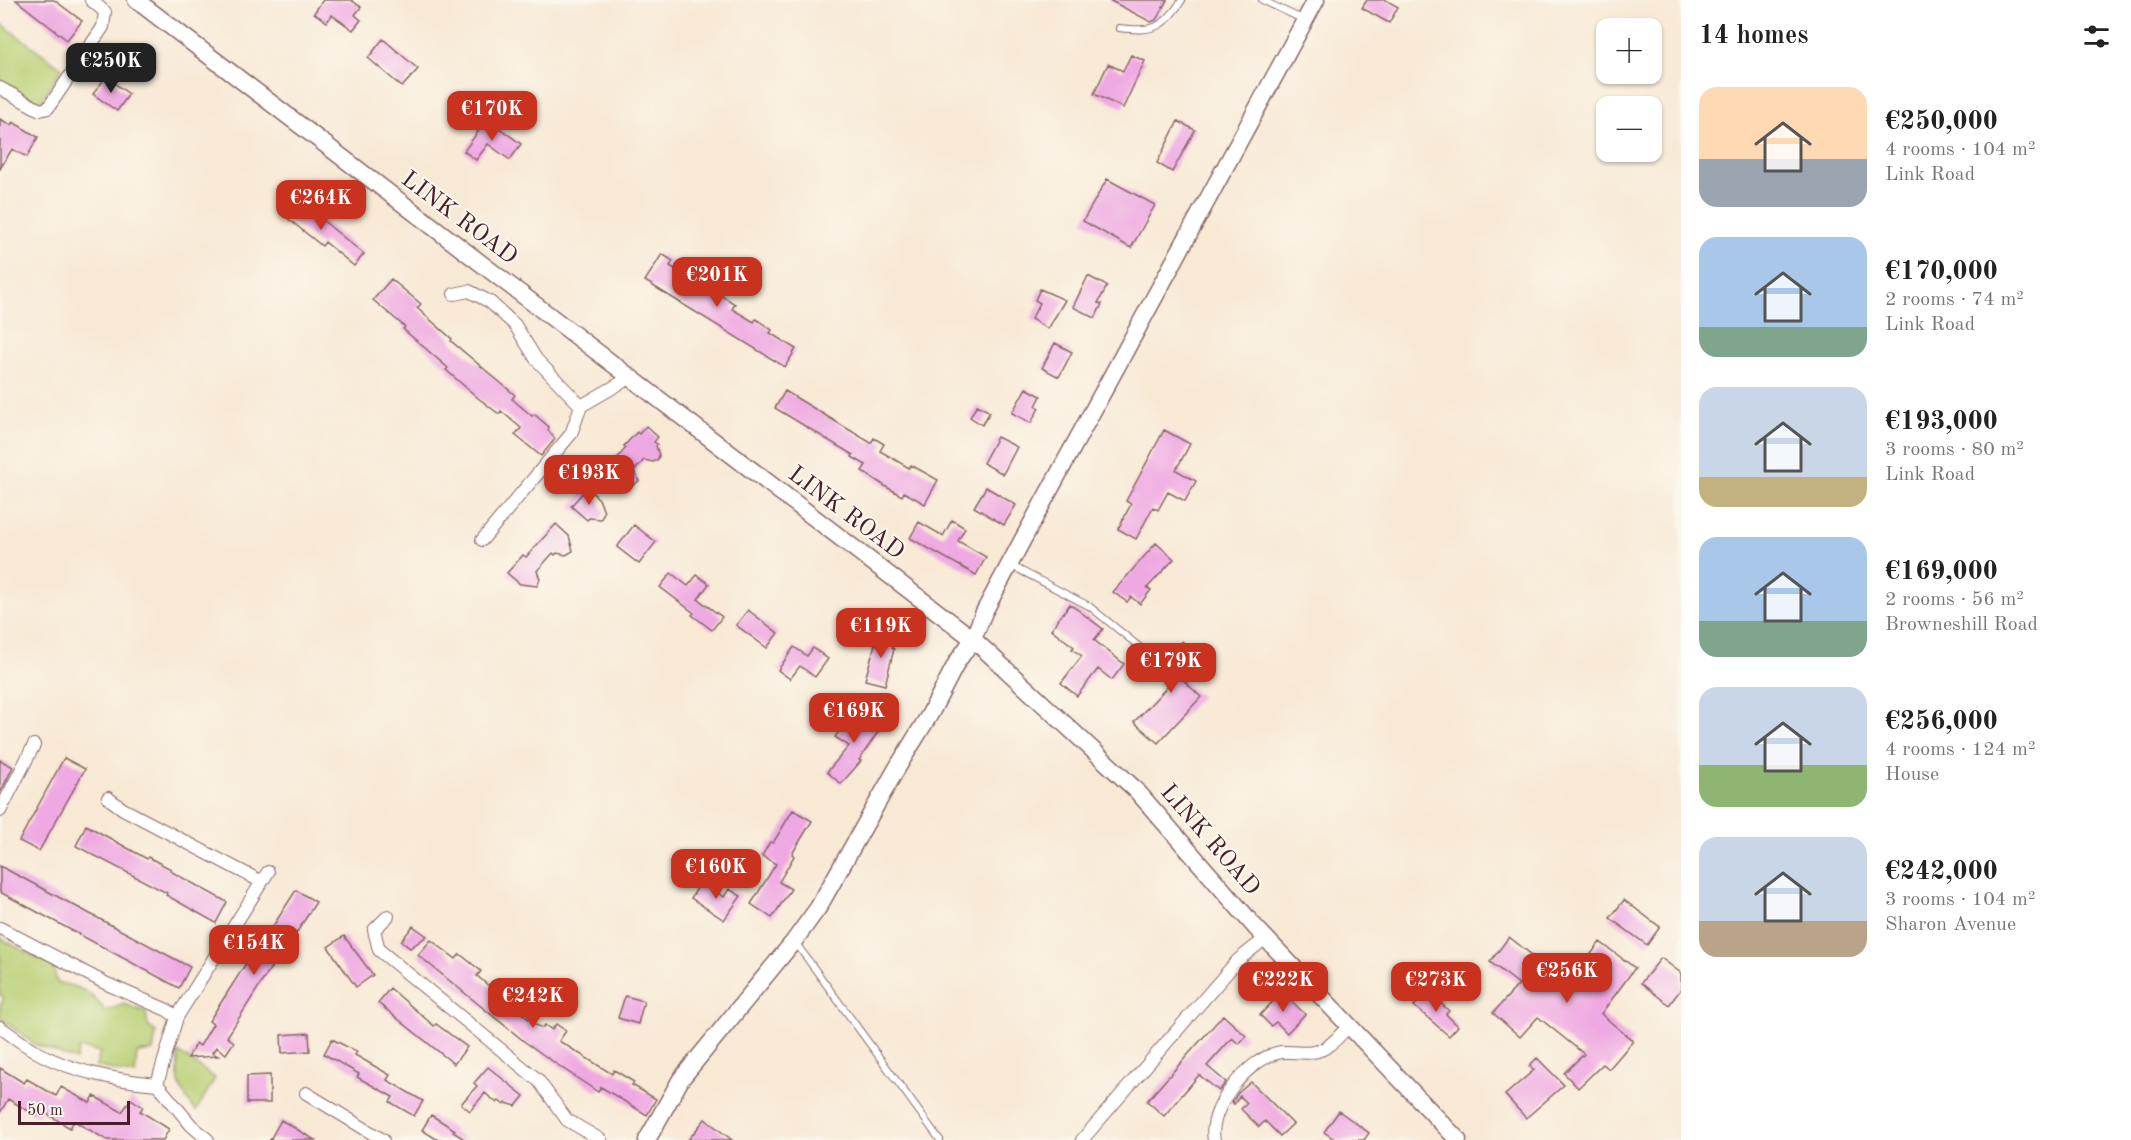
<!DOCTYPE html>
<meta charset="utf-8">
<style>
:root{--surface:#fff;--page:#f6f6f6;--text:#222;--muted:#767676;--accent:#c8321e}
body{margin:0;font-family:"Old Standard TT",serif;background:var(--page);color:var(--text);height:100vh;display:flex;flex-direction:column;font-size:22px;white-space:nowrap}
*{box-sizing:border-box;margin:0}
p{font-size:20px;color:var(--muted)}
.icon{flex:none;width:33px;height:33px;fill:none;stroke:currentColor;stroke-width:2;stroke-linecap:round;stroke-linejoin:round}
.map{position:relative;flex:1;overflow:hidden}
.panel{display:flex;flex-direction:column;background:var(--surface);width:450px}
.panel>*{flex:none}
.fabs{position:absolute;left:1596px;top:18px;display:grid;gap:12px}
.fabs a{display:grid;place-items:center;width:66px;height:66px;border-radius:12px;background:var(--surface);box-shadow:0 2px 4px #0004;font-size:30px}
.scale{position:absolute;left:18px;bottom:15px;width:112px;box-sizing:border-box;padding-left:6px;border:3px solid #4a1f2b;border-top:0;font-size:16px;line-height:21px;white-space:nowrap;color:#4a1f2b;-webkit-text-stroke:4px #fbf7ec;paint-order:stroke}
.price{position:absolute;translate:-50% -51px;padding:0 14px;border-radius:12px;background:var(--accent);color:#fff;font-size:20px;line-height:39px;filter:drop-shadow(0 2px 3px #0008)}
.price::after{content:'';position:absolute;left:50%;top:36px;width:18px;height:14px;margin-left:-9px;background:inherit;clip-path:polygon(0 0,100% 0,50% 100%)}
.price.current{background:#222;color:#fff}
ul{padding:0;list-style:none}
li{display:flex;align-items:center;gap:18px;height:150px;padding:0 18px}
li span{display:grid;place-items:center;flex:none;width:168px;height:120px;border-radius:18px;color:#555}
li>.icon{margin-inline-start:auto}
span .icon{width:72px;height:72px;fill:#fffc;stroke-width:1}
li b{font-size:26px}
h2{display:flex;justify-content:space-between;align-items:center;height:72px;padding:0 18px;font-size:26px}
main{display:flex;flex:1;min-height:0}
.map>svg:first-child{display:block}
</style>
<main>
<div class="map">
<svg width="1681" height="1140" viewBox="0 0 1681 1140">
<rect width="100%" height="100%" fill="#fbf7ec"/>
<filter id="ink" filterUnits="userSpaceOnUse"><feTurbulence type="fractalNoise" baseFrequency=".0167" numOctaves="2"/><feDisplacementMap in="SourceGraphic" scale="12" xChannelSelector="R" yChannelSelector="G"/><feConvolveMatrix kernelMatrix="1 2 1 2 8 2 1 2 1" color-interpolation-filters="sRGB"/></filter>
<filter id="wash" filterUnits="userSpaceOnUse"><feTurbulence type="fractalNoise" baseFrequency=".008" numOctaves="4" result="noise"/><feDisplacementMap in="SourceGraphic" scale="24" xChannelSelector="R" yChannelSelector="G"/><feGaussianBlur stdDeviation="1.35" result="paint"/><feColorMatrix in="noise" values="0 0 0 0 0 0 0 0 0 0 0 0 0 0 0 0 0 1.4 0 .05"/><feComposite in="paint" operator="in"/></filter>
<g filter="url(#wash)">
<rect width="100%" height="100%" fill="#f8e9d5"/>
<path fill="#b9d074" stroke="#827850" stroke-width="1.5" d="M0,23L62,68L41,101L34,100L0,80Z
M0,938L53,966L57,983C80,986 91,992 105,1011L124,1004L146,1012L148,1026L156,1032L153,1051L137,1053L135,1075L96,1066L100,1052L79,1048L76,1060L34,1044L0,1018V1006L4,998L0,995Z
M178,1052L215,1078L196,1111C177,1088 177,1081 178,1052Z"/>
<g id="blocks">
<path fill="#efa9e2" d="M16,0H54L82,21L67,40Z
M323,0H351L361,7L355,15L361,20L353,30L332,15L327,22L314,13Z
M1109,0H1167L1156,20L1151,22Z
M1367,0H1386L1398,7L1389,23L1362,8Z
M383,39L418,69L402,87L368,58Z
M1131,55L1145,61L1123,108L1094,94L1108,64L1123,71Z
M106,77L129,94L117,111L93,94Z
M0,119L11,125L13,122L38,137L27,157L12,149L0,169Z
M487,119L521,144L510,160L488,144L476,160L464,151Z
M1178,121L1195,130L1172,172L1157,163Z
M1107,179L1155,205L1131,248L1083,221Z
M294,197L364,254L354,266L325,242L322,246L281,213Z
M662,254L673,261L670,266L697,282L707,265L725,276L716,292L735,304L732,309L754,322L756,319L772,330L770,333L796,349L785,367L645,281Z
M1088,276L1107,286L1098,303L1102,304L1095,318L1073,307Z
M391,279L421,304L417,308L452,339L451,341L515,395L512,399L532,416L534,414L549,427L548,430L555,439L541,456L515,435L521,428L501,411L499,414L478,398L446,370L448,368L403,329L405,327L373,300Z
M1040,289L1065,300L1048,329L1031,319L1040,303L1035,300Z
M1055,343L1072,352L1059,377L1042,368Z
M1026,388L1041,396L1036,406L1039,408L1031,423L1012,413Z
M785,391L871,443L874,438L884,444L880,451L909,468L911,465L938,480L925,504L904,492L902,496L888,488L862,471L866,465L852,457L853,455L775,408Z
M977,405L990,412L982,425L970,417Z
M646,426L658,437L654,442L657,444L656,446L659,455L658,459L653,462L644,460L634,471L639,481L632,486L623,483L621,486L605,472L626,448L624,446L637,432L639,434Z
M1164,430L1190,444L1176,470L1196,481L1185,501L1168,492L1158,510L1153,507L1136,539L1118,529L1131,504L1126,501Z
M997,437L1017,447L1003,474L983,463Z
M986,487L1016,505L1004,525L974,507Z
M587,488L599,499L604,512L601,519L589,518L587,520L571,506Z
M952,520L965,528L958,541L986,557L976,575L910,538L919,522L943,536Z
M556,524L569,536L573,551L566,555L557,553L555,555L553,553L537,571L540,579L537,586L520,584L507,573L523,555L526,557Z
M634,525L656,542L639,564L617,547Z
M1156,543L1174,559L1147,588L1151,590L1140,604L1131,597L1127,602L1113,592Z
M671,573L688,586L697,575L709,584L698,599L722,617L712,630L692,615L694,613L660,587Z
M1070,604L1103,629L1094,640L1124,664L1112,680L1098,669L1077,696L1061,683L1082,656L1072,649L1074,647L1051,629Z
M748,610L778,633L767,648L736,625Z
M882,630L896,634L892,648L894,649L885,685L865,680L875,644L879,645Z
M1182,641L1202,660L1184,681L1201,697L1158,743L1134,722L1168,686L1153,672Z
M794,647L807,656L813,648L828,659L815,677L800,666L790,679L778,670Z
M856,708L882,726L859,760L861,761L841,784L827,772L849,746L835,737Z
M64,758L85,769L39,851L19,841Z
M0,760L13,767L0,793Z
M793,810L812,821L792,854L794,856L779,882L791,889L772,918L751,904L776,864L762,856L770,842L773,843Z
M86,825L147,859L148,857L171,869L170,871L227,902L216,923L166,895L167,893L76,846Z
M0,866L190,967L179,988L0,892Z
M701,882L724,897L729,889L741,896L724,920L691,898Z
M296,890L316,902L285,951L282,950L227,1037L234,1042L226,1054L216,1047L212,1053L218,1056L188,1058L196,1043L200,1046L213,1024L209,1021L222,1001L259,943L261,945Z
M1624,900L1660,927L1647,945L1610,918Z
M413,926L427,936L410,948L401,941Z
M344,936L373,975L356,987L328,947Z
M1509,937L1569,984L1600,942L1635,968L1601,1014L1633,1041L1609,1069L1603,1064L1578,1088L1564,1073L1584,1054L1538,1017L1520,1037L1493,1013L1519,984L1490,962Z
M431,940L456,959L460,954L481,971L477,976L536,1025L542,1028L545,1025L552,1030L556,1024L566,1031L559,1041L612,1074L614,1070L634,1082L632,1085L656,1099L647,1115L601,1087L598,1092L565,1070L525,1042L472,999L418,955Z
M1661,958L1681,973V989L1669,1005L1641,983Z
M390,988L434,1026L436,1024L467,1047L454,1064L378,1003Z
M1428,991L1449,1011L1446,1014L1458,1026L1449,1036L1414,1006Z
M1282,992L1305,1014L1287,1033L1276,1022L1271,1026L1260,1015Z
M625,996L644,1001L638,1024L618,1018Z
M1223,1015L1246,1036L1239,1044L1232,1038L1207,1066L1226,1082L1219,1091L1199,1075L1164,1116L1147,1101Z
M309,1033L310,1051L282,1053L281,1035Z
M332,1039L357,1052L355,1055L390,1075L387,1080L423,1101L414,1116L390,1102L393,1097L357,1077L359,1074L324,1054Z
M1537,1058L1564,1085L1526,1118L1505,1095L1534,1070L1529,1066Z
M488,1067L524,1096L516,1106L506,1103L504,1105L499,1101L497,1103L485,1093L470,1111L461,1104L477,1086L474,1083Z
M0,1068L24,1083L27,1079L56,1096L61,1087L90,1103L94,1096L122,1112L131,1099L143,1107L140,1111L169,1129L163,1140H107L74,1121L70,1128L41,1110L37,1116L8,1099L0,1113Z
M270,1075V1103H247V1076Z
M1251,1082L1293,1124L1280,1136L1265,1121L1259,1127L1241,1109L1247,1103L1240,1096L1234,1104L1232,1102L1238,1093Z
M1339,1111L1369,1133L1364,1140H1336L1324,1132Z
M431,1115L455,1130L453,1132L466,1140H438L422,1130Z
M705,1119L732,1140H688Z
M281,1120L293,1127L315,1140H270Z"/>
</g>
</g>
<g filter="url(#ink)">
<use href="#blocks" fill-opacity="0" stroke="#876666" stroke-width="1.5"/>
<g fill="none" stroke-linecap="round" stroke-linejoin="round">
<defs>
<path id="lane" d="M1262,0L1304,20
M1119,28C1153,32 1163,29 1182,0
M1010,565L1089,606L1152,657
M795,942L940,1140"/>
<path id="street" d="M0,88L40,110L48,108L103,27L105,12L91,0
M454,294L469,291L490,302L515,325L536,359L581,406
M482,540L571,434L581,406L631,377
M108,798L123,809L262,882
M0,811L34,745
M388,916L374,930L379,950L538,1080L567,1120L601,1140
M0,928L107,984L167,1010L177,1017
M0,1027C11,1035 23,1044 35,1051C68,1071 120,1081 157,1084L191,1125L208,1140
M157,1084L177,1017L268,872
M306,1093L383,1140
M1082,1140L1238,960L1266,938
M1214,1140C1207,1108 1250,1056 1282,1052C1298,1051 1307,1056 1323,1049C1333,1045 1342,1032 1350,1025"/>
<path id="secondary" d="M136,0L973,639L1136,790L1256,928L1458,1140
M647,1140L681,1079L794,941L818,908L897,768L930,714L957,662L973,639L984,612L1022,541L1316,0"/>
</defs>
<use href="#lane" stroke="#876666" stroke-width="8"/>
<use href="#street" stroke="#876666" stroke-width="14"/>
<use href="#secondary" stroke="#876666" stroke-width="19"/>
<use href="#lane" stroke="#fff" stroke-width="6"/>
<use href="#street" stroke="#fff" stroke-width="12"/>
<use href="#secondary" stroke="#fff" stroke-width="16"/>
</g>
</g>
<g text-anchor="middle" stroke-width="4.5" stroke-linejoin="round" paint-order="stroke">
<g font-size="24" fill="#4a1f2b" stroke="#fbf7ec">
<text transform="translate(460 217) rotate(37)" y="8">LINK ROAD</text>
<text transform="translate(847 512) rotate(37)" y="8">LINK ROAD</text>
<text transform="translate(1211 839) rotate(49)" y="8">LINK ROAD</text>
</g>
</g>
</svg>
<div class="fabs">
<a>+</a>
<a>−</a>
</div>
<div class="scale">50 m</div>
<b class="price current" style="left:111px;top:94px">€250K</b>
<b class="price" style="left:492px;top:142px">€170K</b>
<b class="price" style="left:321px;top:231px">€264K</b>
<b class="price" style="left:717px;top:308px">€201K</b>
<b class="price" style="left:589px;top:506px">€193K</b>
<b class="price" style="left:881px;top:659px">€119K</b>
<b class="price" style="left:1171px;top:694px">€179K</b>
<b class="price" style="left:854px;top:744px">€169K</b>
<b class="price" style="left:716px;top:900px">€160K</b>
<b class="price" style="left:254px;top:976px">€154K</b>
<b class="price" style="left:1567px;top:1004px">€256K</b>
<b class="price" style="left:1283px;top:1013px">€222K</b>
<b class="price" style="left:1436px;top:1013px">€273K</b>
<b class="price" style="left:533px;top:1029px">€242K</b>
</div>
<section class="panel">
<h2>14 homes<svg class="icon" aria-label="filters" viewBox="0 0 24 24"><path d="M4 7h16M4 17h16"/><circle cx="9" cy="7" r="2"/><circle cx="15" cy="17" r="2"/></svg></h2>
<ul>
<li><span style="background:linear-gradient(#ffd9b3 60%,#9aa5b1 0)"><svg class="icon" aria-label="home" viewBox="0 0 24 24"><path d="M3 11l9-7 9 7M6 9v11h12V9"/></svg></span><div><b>€250,000</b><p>4 rooms · 104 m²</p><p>Link Road</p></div></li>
<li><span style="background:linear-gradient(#a9c7e8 75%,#7fa58c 0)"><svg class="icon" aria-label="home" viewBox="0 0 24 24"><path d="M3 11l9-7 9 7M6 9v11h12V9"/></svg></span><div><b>€170,000</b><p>2 rooms · 74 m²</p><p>Link Road</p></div></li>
<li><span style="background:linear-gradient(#c9d6e8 75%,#c2b280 0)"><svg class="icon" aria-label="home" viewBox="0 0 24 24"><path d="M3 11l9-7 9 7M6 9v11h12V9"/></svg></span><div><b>€193,000</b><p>3 rooms · 80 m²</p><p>Link Road</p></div></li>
<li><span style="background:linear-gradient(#a9c7e8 70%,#7fa58c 0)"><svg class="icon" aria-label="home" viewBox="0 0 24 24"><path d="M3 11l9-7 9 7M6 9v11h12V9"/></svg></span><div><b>€169,000</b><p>2 rooms · 56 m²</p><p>Browneshill Road</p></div></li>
<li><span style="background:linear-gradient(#c9d6e8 65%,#8fb573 0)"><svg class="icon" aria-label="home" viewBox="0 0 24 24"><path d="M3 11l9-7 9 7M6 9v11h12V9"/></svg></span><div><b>€256,000</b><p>4 rooms · 124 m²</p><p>House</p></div></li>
<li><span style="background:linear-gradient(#c9d6e8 70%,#b9a48a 0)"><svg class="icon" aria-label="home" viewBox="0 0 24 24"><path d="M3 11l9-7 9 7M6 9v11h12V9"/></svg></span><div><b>€242,000</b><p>3 rooms · 104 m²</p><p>Sharon Avenue</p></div></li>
</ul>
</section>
</main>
